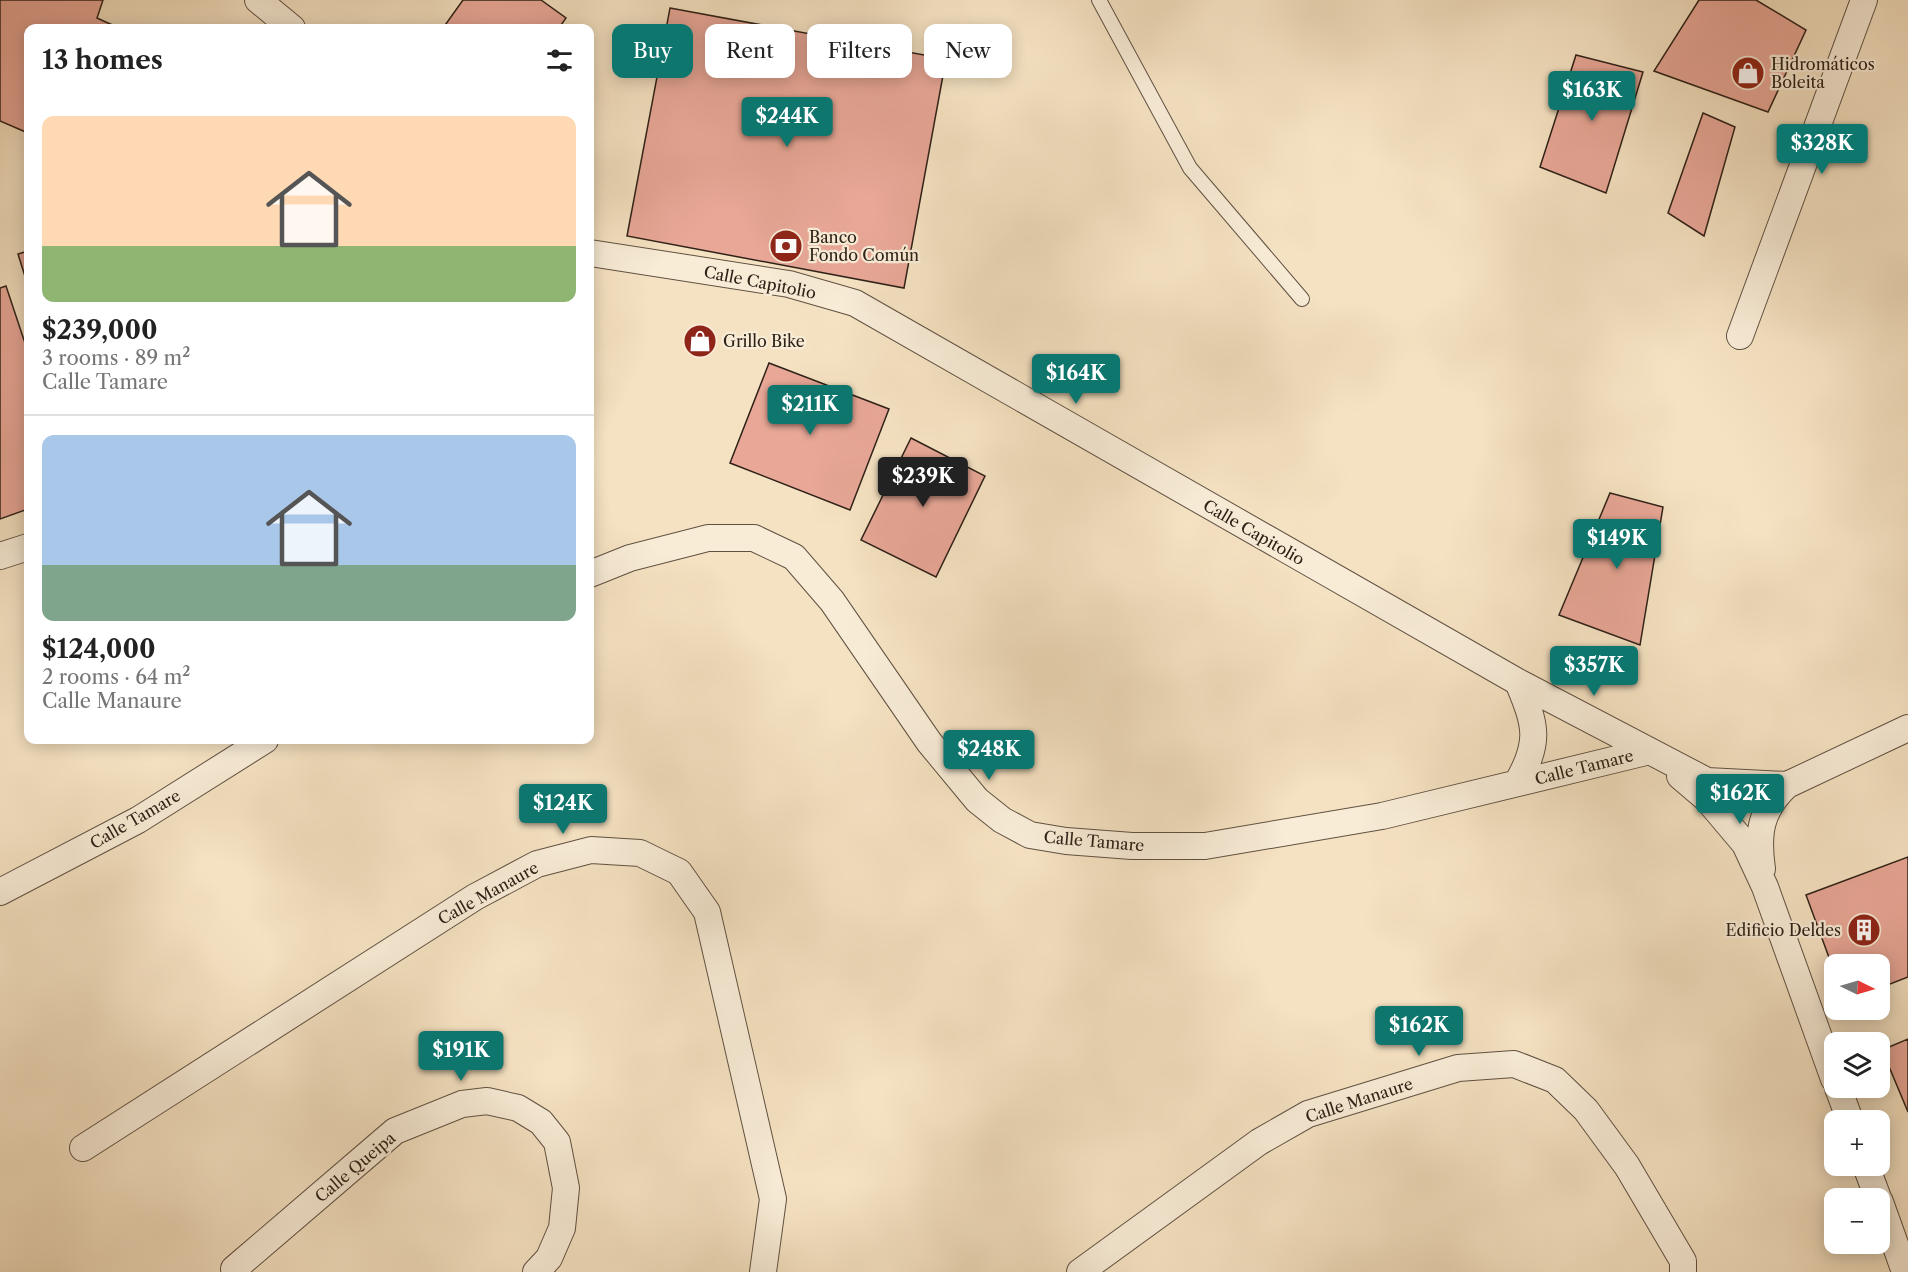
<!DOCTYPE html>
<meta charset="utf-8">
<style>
:root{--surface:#fff;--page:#f6f6f6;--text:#222;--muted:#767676;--line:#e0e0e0;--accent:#0f766e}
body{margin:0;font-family:"Libre Caslon Text",serif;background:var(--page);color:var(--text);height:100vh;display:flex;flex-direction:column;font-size:22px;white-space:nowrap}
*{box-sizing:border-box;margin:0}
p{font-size:20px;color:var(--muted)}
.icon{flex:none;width:33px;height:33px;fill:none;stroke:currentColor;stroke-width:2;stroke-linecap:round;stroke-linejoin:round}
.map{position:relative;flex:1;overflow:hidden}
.panel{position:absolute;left:24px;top:24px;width:570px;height:720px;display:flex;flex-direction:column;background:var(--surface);border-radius:12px;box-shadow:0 3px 15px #0003}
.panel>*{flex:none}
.hud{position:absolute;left:612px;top:24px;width:570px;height:54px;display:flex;gap:12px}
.needle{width:39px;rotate:95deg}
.tools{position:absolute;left:1824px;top:954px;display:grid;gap:12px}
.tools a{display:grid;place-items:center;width:66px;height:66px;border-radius:12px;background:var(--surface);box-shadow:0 3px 15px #0003;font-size:30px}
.price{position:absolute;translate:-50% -51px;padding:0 14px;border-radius:6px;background:var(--accent);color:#fff;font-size:20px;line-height:39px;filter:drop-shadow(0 2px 3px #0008)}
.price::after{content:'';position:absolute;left:50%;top:36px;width:18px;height:14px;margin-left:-9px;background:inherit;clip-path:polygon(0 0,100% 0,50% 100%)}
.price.on{background:#222;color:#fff}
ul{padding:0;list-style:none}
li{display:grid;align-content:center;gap:12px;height:318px;padding:0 18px}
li+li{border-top:2px solid var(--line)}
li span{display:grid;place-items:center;height:186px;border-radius:12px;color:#555}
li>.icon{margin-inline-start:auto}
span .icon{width:108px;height:108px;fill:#fffc;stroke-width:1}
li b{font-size:26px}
h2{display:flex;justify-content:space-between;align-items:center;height:72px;padding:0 18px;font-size:26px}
.pill{padding:0 21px;border-radius:12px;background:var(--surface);box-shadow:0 3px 15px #0003;font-size:21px;line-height:54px}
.pill.on{background:var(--accent);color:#fff}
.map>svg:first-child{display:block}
</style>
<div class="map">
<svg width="1908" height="1272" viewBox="0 0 1908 1272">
<rect width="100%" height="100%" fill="#f5e2c2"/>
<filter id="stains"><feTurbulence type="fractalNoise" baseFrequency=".00333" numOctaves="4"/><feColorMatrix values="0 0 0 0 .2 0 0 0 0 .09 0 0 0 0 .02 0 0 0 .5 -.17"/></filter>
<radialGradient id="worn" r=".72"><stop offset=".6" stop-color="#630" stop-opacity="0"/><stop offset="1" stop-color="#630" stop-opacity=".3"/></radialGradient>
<path fill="#e8a797" stroke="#2e2117" stroke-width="1.5" d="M0,0H103L97,18L119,28H28V133L0,121Z
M463,0H541L566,18L559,28H443Z
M1699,0H1756L1806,30L1768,112L1654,71Z
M670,8L946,59L904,288L627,236Z
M1576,55L1643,72L1606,193L1540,167Z
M1703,113L1735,127L1704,236L1668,213Z
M28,251V286L18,254Z
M6,286L28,352V509L0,519V288Z
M769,363L889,409L850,510L730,463Z
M911,438L985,476L936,577L861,540Z
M1610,493L1663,507L1640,645L1559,615Z
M1908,857V977L1880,988V964H1834V971L1806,895Z
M1908,1039V1112L1882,1050Z"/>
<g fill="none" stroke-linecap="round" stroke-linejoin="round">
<defs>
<path id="service" d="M1099,0L1190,168L1302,299"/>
<path id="minor" d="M258,0L292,28
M590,253L789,284L855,303L1518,682L1707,781L1787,785L1908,728
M1740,336L1864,0
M0,556L28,547
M590,574L630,558L708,538H754L794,557L832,601L929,742L977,800L1002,820L1030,835L1066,841L1132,846H1205L1382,816L1650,751
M1680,776L1707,799L1745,844L1765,887L1834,1079
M1517,783C1541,742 1536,725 1518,682
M1762,869C1757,834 1760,810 1787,785
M0,892L138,820L265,740
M1838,1088L1850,1120
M83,1148L475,897L537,864L591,850L640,853L679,872L707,912L773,1199L763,1272
M1866,1166L1878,1198
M1880,1202L1905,1272
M234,1269L395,1131L462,1104L487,1101L518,1108L541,1122L557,1142L566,1188L562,1228L549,1258L536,1272
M1080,1272L1259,1142L1308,1114L1458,1068L1514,1064L1555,1080L1586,1110L1627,1166L1683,1261V1272"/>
</defs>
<use href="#service" stroke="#605142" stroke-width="16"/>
<use href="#minor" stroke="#605142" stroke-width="28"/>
<use href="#service" stroke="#f8ecd7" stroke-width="14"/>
<use href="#minor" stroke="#f8ecd7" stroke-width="26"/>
</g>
<defs>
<symbol id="shop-disc" viewBox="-11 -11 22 22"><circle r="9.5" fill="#8f2418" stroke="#f8ecd7"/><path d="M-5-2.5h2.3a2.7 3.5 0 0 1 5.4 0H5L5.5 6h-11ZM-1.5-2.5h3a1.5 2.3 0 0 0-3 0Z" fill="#fff"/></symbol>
<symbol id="bank-disc" viewBox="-11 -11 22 22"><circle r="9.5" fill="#8f2418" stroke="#f8ecd7"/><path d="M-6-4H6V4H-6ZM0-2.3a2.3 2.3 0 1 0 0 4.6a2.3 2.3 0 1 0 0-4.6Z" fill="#fff"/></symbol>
<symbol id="building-disc" viewBox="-11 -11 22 22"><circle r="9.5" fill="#8f2418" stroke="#f8ecd7"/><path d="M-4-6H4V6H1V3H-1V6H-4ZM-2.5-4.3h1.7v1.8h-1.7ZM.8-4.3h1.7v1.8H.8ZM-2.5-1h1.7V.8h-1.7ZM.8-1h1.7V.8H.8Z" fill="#fff"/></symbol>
</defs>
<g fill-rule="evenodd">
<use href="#shop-disc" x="1729" y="54" width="38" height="38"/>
<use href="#bank-disc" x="767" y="227" width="38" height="38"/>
<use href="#shop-disc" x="681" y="322" width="38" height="38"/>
<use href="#building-disc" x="1845" y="911" width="38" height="38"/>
</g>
<g text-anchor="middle" stroke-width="4.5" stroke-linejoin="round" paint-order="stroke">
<g font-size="16" fill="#2e2117" stroke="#f8ecd7" text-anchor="start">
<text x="1771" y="70">Hidromáticos<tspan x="1771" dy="18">Boleita</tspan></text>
<text x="809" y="243">Banco<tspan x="809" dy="18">Fondo Común</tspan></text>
<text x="723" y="347">Grillo Bike</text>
<text x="1841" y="936" text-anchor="end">Edificio Deldes</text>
</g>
<g font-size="16" fill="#2e2117" stroke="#f8ecd7">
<text transform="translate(760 282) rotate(11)" y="6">Calle Capitolio</text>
<text transform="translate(1254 532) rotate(30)" y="6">Calle Capitolio</text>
<text transform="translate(1584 767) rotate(-14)" y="6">Calle Tamare</text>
<text transform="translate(135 819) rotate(-30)" y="6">Calle Tamare</text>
<text transform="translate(1094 841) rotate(5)" y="6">Calle Tamare</text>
<text transform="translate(488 893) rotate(-29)" y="6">Calle Manaure</text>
<text transform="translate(1359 1100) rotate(-18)" y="6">Calle Manaure</text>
<text transform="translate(355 1167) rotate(-40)" y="6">Calle Queipa</text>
</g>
</g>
<rect width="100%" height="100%" filter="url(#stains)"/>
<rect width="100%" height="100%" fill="url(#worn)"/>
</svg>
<div class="tools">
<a><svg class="needle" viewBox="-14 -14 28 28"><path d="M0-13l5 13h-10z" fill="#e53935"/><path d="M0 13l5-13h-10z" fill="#767676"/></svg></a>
<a><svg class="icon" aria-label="layers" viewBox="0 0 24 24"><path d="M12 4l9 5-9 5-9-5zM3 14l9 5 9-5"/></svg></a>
<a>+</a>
<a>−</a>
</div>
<b class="price" style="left:1592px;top:122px">$163K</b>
<b class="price" style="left:787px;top:148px">$244K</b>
<b class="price" style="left:1822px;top:175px">$328K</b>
<b class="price" style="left:1076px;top:405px">$164K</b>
<b class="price" style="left:810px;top:436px">$211K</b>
<b class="price on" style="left:923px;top:508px">$239K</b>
<b class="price" style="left:1617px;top:570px">$149K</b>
<b class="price" style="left:1594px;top:697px">$357K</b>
<b class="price" style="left:989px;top:781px">$248K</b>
<b class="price" style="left:1740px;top:825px">$162K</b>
<b class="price" style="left:563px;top:835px">$124K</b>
<b class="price" style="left:1419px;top:1057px">$162K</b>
<b class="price" style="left:461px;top:1082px">$191K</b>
<div class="hud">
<a class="pill on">Buy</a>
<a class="pill">Rent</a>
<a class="pill">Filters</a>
<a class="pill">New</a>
</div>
<section class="panel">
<h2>13 homes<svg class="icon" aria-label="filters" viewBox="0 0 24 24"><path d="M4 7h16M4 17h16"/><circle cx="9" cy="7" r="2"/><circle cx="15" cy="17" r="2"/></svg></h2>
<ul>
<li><span style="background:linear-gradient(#ffd9b3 70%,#8fb573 0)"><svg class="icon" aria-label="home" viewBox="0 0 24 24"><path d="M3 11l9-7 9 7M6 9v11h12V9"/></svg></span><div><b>$239,000</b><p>3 rooms · 89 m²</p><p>Calle Tamare</p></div></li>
<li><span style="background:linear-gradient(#a9c7e8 70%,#7fa58c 0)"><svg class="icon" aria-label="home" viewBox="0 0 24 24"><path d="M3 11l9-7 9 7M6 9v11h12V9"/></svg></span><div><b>$124,000</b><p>2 rooms · 64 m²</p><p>Calle Manaure</p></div></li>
</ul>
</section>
</div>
